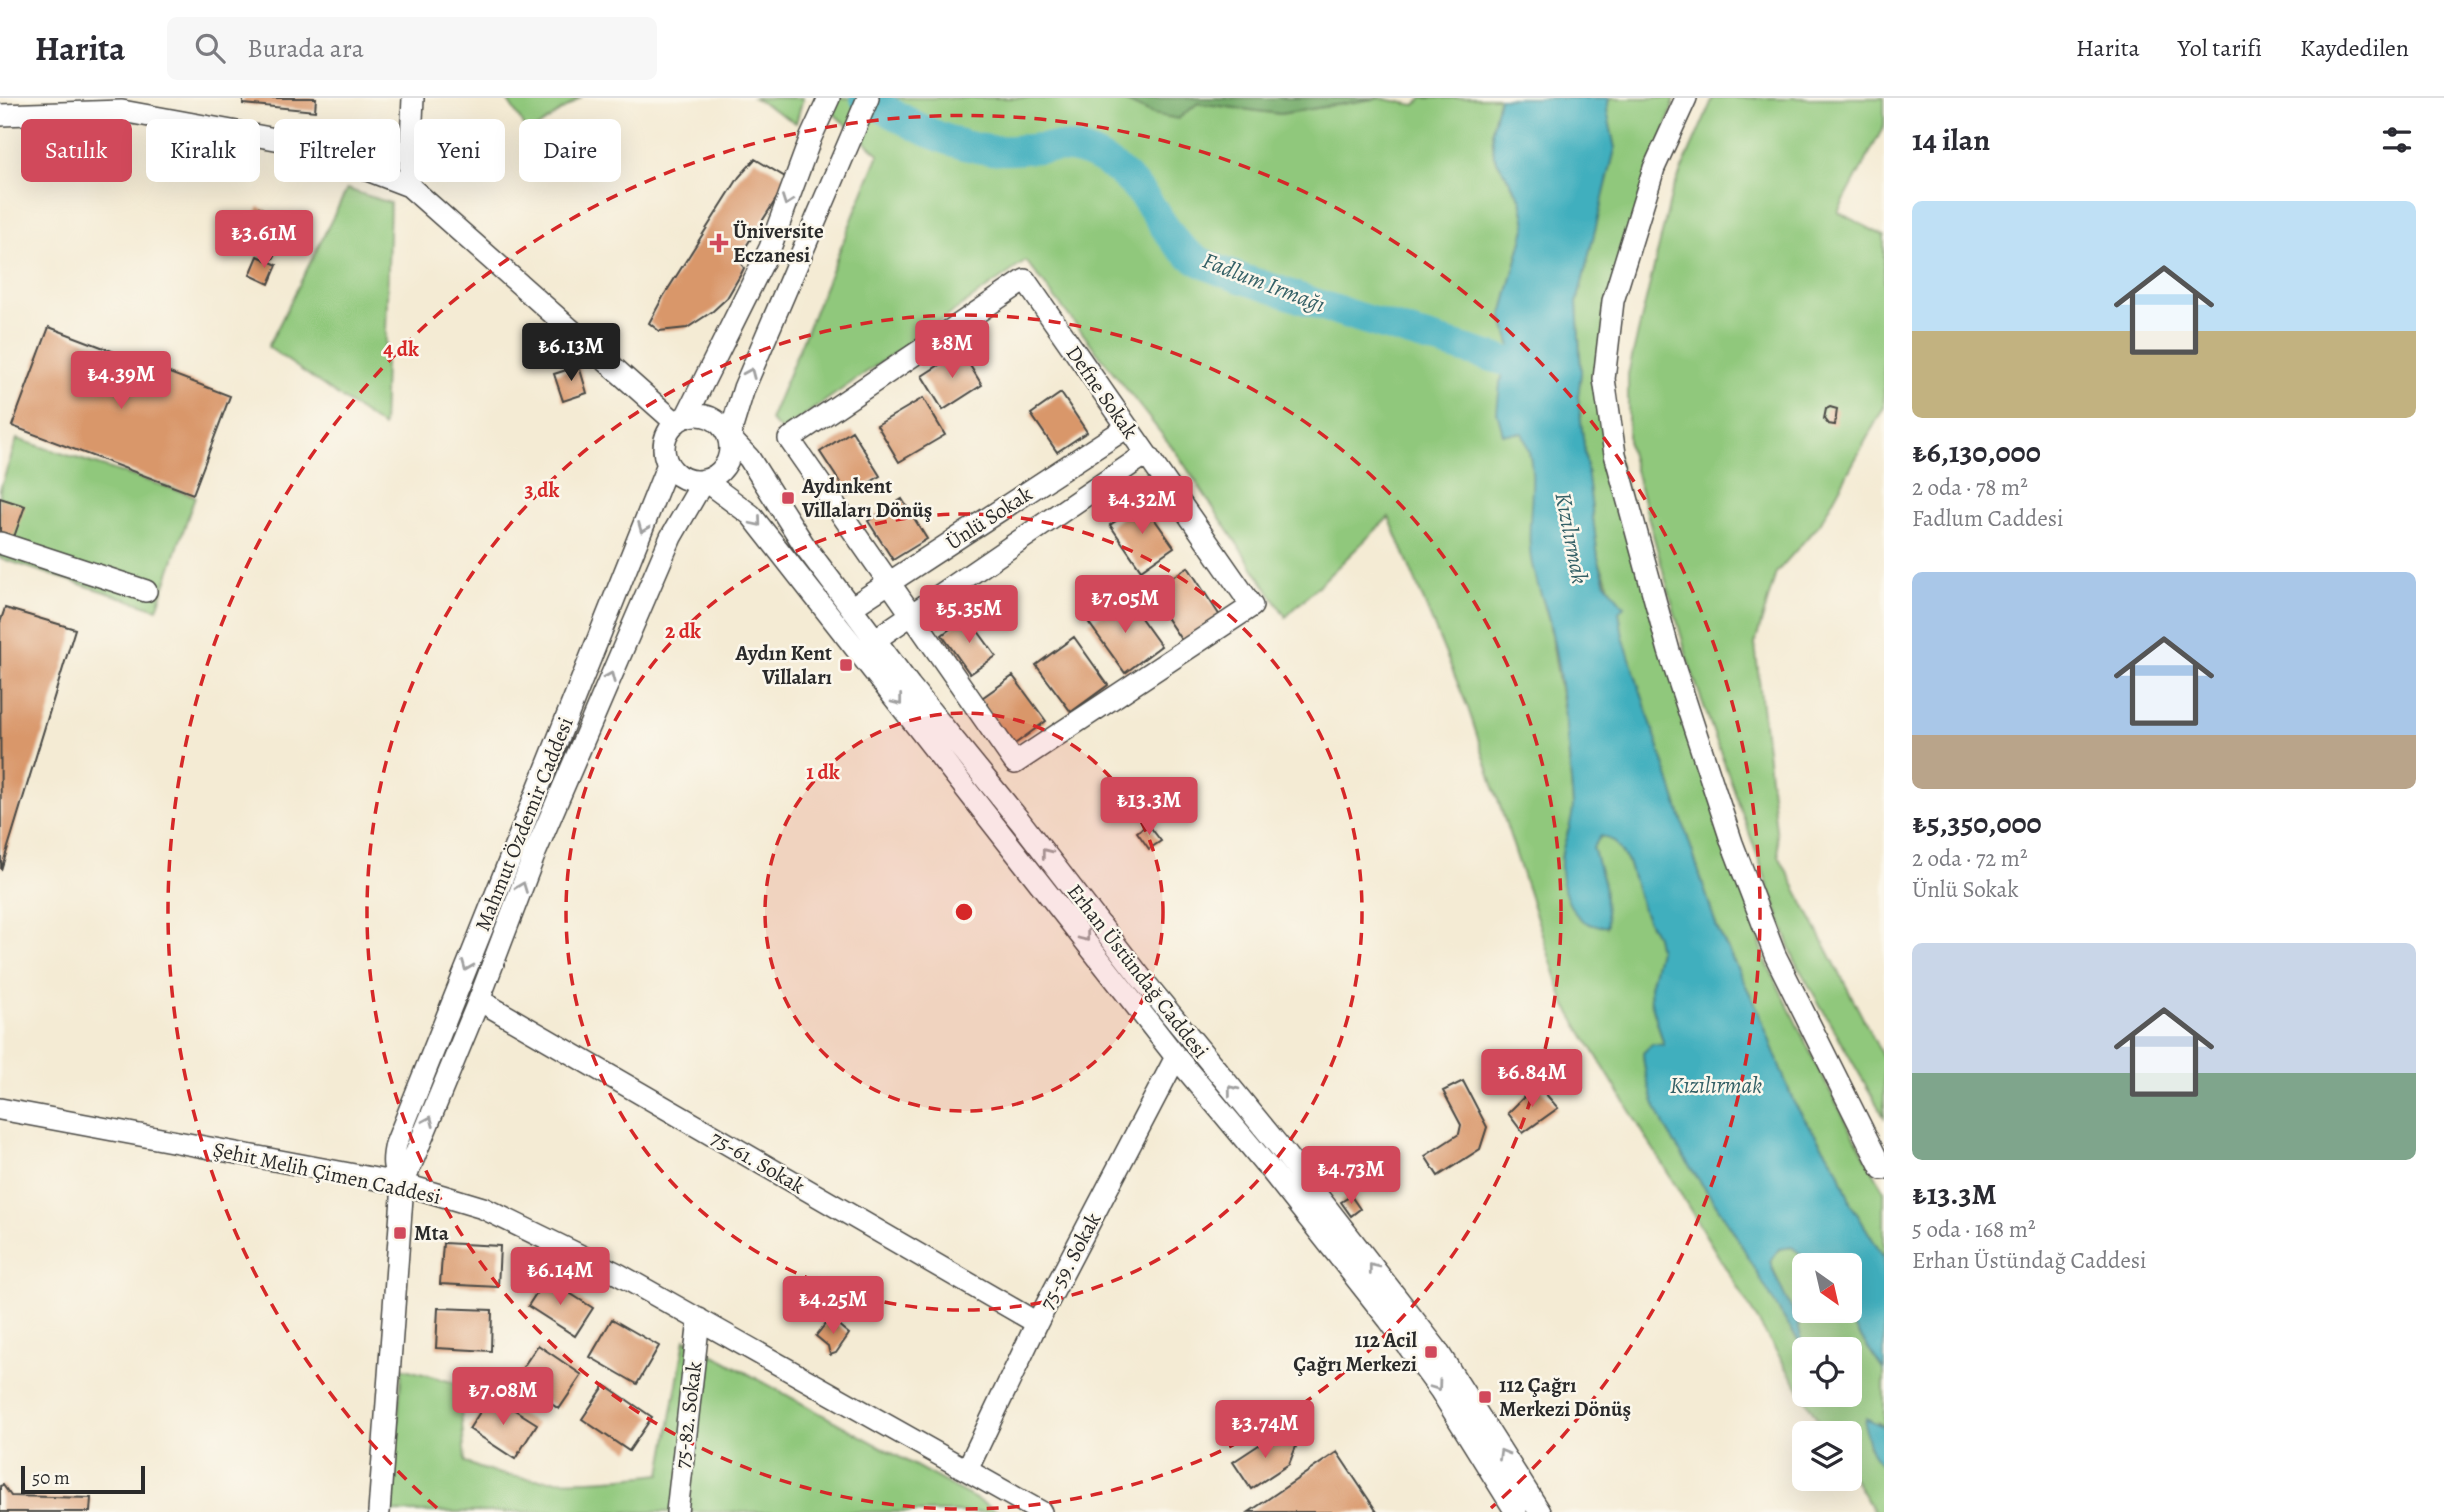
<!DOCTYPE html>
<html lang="tr">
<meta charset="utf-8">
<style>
:root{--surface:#fff;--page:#f7f7f7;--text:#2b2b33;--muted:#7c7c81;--line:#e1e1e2;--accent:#d1495b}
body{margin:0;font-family:Alegreya,serif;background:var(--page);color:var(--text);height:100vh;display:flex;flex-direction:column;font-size:26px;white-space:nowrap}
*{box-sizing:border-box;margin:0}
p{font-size:23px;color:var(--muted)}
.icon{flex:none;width:38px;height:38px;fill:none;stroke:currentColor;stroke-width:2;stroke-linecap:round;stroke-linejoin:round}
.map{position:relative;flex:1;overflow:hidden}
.sheet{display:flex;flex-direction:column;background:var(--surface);width:560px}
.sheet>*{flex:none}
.hud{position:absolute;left:21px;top:21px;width:665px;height:63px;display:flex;gap:14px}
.needle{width:46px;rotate:146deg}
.controls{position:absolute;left:1792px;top:1155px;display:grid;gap:14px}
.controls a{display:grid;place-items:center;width:70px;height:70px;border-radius:10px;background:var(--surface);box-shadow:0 7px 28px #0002;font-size:35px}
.scale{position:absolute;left:21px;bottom:18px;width:124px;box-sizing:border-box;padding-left:7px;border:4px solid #2b2b2b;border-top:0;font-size:19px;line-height:24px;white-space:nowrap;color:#2b2b2b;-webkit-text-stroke:5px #fbf7ec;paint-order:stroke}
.price{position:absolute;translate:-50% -60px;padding:0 16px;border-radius:7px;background:var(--accent);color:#fff;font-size:23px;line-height:46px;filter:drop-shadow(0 2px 4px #0008)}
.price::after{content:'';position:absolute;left:50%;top:42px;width:21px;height:16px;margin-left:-10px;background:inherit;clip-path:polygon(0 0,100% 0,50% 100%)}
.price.selected{background:#222;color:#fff}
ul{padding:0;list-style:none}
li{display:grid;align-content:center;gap:14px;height:371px;padding:0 28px}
li span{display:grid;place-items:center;height:217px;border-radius:10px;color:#555}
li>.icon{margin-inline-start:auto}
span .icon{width:126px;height:126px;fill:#fffc;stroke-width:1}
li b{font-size:30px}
h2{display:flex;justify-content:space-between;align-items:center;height:84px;padding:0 28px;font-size:30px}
.pill{padding:0 24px;border-radius:10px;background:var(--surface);box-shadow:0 7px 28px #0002;font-size:24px;line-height:63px}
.pill.selected{background:var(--accent);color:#fff}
header{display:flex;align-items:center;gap:42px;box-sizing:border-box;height:98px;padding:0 35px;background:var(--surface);border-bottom:2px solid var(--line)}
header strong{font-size:33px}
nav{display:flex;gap:38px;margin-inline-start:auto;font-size:24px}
.search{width:490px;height:63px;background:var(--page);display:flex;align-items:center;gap:18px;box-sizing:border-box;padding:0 24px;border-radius:10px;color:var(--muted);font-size:26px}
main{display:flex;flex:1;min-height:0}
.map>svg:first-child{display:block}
</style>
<header>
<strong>Harita</strong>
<div class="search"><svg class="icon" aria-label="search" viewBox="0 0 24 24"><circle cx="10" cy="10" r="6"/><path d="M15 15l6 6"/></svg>Burada ara</div>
<nav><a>Harita</a><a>Yol tarifi</a><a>Kaydedilen</a></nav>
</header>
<main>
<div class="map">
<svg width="1884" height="1414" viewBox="0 0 1884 1414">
<rect width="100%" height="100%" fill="#fbf7ec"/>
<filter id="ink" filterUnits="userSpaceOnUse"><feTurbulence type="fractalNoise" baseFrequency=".0143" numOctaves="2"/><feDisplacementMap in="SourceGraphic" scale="14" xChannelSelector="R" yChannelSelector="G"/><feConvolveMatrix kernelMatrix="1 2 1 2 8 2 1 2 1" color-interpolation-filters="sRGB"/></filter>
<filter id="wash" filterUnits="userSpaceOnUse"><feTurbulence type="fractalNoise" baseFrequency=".00686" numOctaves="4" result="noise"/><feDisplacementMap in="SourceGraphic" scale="28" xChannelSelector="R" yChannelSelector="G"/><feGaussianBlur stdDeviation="1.57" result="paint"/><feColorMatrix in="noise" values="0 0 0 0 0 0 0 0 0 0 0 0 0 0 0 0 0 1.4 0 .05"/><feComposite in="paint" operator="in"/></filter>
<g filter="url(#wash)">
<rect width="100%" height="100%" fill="#f4ebd4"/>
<path fill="#90c87b" stroke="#5e7a53" stroke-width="2" fill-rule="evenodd" d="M506,0H580L529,35Z
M754,0H803L796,25Z
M816,0H1118L1153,16L1198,5L1280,16L1379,0L1415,7L1424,0H1499L1492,32L1494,58L1521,101L1526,127L1502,217L1511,249L1500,286L1529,349L1533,369L1531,460L1549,524L1566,628L1573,707V720L1561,759L1606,828L1604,788L1593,749L1601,738L1614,743L1628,764L1644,815L1656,838L1659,852L1650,889L1651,903L1664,948L1643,955C1647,1023 1697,1074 1731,1129C1753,1164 1774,1199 1793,1235L1801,1246L1798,1221L1784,1199L1770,1162L1779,1151L1792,1149L1813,1167H1804V1213H1843L1884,1273V1329L1878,1324L1868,1347L1884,1371V1414H1874L1850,1374V1335H1826L1565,906L1468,610L1389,419L1286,519L1178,357L1026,163L782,333L770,322L879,56ZM1804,1251H1850V1297H1804Z
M1609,0H1675L1594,281L1765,861L1824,982L1884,1093V1160L1851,1106L1838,1071L1794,1005L1757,910L1717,830L1623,539L1619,514L1598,460L1578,299L1581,274L1577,205L1615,51L1607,12Z
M1713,0H1884V28L1838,114L1884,138V309L1821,424L1776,475L1755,546L1779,758L1884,961V1019L1795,863L1690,569L1628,347V276L1672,94Z
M347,91L390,105L383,329L268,249Z
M17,341L195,398L157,511L0,460V392Z
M685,1241L999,1414H391L402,1270L459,1286L465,1364C519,1390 602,1383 661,1376Z"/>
<path fill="#74ac6b" stroke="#506c4b" stroke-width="2" d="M1118,0H1379L1280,16L1198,5L1178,21L1153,16Z"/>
<path fill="#41afbe" stroke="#366d74" stroke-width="2" d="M1499,0H1609L1607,12L1615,51L1577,205L1581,274L1578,299L1598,460L1606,486L1624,508L1619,514L1623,539L1717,830L1757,910L1794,1005L1838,1071L1851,1106L1884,1160V1273L1843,1213H1850V1167H1813L1792,1149L1779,1151L1770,1163C1778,1193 1800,1216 1802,1247C1775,1211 1755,1169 1732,1131C1698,1075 1647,1024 1643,955L1652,946L1664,947L1651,903L1650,889L1659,852L1656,838L1644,815L1628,764L1614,743L1601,738L1593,749L1604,788L1607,828C1570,832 1557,786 1562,755C1565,739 1573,725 1573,707C1568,646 1563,582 1549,522C1544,501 1534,482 1531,461C1524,418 1543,376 1522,335L1503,336L1497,314L1500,286L1511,249L1502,217L1526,127L1521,101L1494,58L1492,32Z
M1866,1320L1884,1329V1371C1871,1356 1863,1340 1866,1320Z"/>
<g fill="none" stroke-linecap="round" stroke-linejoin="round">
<path stroke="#41afbe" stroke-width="30" d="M865,0C904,22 946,48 991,52C1027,55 1062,41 1095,58C1117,69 1136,87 1150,107C1165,128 1174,149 1198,162C1222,176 1251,183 1277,192C1363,223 1452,247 1540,273"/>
</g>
<g id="blocks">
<path fill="#d9976b" d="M243,0H316L315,13L243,6Z
M614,27L616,32L594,49L590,45Z
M563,55L571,65L552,78L546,70Z
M755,61L785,79L787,84L738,161L744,170L741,176L727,200L713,213L687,230L659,233L649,225L663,199L739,79Z
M259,109L292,126L273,161L241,144Z
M258,158L277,167L269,186L250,177Z
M49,229L230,298L193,396L12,328Z
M961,253L982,287L943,312L922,278Z
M579,268L587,295L563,303L554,276Z
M1061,295L1087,334L1057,354L1031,316Z
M923,300L945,337L899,364L877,327Z
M1830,309L1837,311L1835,327L1828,326L1824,321L1826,311Z
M852,333L880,378L849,398L820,354Z
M0,400L25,408L14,439L0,434Z
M902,401L927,441L893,462L868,423Z
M1143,405L1174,449L1141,472L1110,427Z
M1188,469L1220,518L1182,543L1149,494Z
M1126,499L1161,548L1125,575L1089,525Z
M5,510L75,531L1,772L0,525Z
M967,518L996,558L970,576L942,537Z
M1074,539L1108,587L1071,614L1036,567Z
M1013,578L1046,623L1012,648L979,602Z
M1148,726L1161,743L1149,751L1137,734Z
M1463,983L1487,1029L1480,1051L1438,1078L1425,1058L1459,1036L1461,1027L1443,993Z
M1537,986L1558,1010L1523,1035L1508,1015Z
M1351,1098L1360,1111L1351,1118L1341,1104Z
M443,1145L500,1148L498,1189L440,1186Z
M546,1180L593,1210L575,1238L528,1208Z
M438,1210L492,1212L491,1253L436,1250Z
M830,1220L849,1236L836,1255L830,1257L828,1248L816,1238Z
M612,1221L659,1248L637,1286L590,1259Z
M538,1247L582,1277L559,1311L515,1281Z
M605,1287L652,1319L629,1353L582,1321Z
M491,1297L537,1326L515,1361L469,1331Z
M1274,1337L1297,1346L1289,1366L1251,1391L1233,1364Z
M1337,1354L1377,1414H1249Z
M3,1387L11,1398L91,1400L90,1414H0V1388Z"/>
</g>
</g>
<g filter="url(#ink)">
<use href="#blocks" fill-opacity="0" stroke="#494844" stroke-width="2"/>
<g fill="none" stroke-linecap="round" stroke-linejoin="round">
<defs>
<path id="minor" d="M1686,0L1654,70L1613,203L1604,281L1615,356L1669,553L1732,745L1775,857L1882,1071
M0,17L122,13L297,45L409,88L676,325
M409,88L413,0
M1025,182L1252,508L1015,665L789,341Z
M664 350a33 33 0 1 1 66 0a33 33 0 1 1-66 0Z
M686,319L770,150L811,39L829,0
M729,339L749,360L804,447L910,588L1020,723L1142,881L1278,1047L1435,1249L1540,1414
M729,339L744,290L868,0
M704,382L751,417L1176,959L1273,1075L1389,1222L1440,1292L1516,1414
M0,445L146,493
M852,509L1126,330
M876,541L1146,356
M479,902L1037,1225
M0,1011L403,1086L483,1110L618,1176L1041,1414
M403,1086C392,1072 392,1063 396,1046L668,366
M968,1370L1037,1225L1176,959
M379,1414L403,1086L479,902L535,755L671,439L704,382
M677,1414L699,1221"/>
</defs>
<use href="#minor" stroke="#494844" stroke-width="24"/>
<use href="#minor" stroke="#fff" stroke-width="21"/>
</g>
<defs><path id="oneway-chevron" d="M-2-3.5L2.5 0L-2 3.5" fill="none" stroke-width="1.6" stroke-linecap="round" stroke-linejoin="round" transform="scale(1.75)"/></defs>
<g stroke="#a0a0a0">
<use href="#oneway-chevron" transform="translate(787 103) rotate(110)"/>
<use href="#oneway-chevron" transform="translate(750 275) rotate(-67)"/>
<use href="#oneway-chevron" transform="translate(757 424) rotate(50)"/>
<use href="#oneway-chevron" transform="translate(643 430) rotate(112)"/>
<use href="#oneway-chevron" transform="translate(610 579) rotate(-67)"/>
<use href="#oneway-chevron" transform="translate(898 603) rotate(52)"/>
<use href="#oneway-chevron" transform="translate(1046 755) rotate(-128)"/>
<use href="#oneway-chevron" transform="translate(522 789) rotate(-69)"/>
<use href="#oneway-chevron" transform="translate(1085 839) rotate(52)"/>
<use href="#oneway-chevron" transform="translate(467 868) rotate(112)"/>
<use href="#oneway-chevron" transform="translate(1232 992) rotate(-129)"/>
<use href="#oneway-chevron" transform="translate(429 1023) rotate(-67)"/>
<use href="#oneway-chevron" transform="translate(1373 1170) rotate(-128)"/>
<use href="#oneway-chevron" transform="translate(1437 1288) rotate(54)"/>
<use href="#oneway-chevron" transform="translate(1503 1356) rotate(-120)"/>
</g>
</g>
<circle cx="964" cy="814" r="199" fill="#d62828" fill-opacity=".12"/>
<g fill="none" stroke="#d62828" stroke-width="3.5" stroke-dasharray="12 9">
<circle cx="964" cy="814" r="199"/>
<circle cx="964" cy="814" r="398"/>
<circle cx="964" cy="814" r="597"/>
<path d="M437 1410A796 796 0 1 1 1491 1410"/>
</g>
<g fill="#d1495b" stroke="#fbf7ec" stroke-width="2.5">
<path d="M715.5 134.5h7v7h7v7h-7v7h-7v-7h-7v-7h7z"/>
<rect x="781" y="393" width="14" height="14" rx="3.5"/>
<rect x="839" y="560" width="14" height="14" rx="3.5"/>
<rect x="393" y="1128" width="14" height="14" rx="3.5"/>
<rect x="1424" y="1247" width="14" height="14" rx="3.5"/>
<rect x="1478" y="1292" width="14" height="14" rx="3.5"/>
</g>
<g text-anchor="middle" stroke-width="5" stroke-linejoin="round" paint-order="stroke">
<g font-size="21" font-weight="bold" fill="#2b2b2b" stroke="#fbf7ec" text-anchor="start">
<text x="733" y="140">Üniversite<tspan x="733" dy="24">Eczanesi</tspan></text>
<text x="802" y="395">Aydınkent<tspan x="802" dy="24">Villaları Dönüş</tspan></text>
<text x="832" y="562" text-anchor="end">Aydın Kent<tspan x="832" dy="24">Villaları</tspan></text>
<text x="414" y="1142">Mta</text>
<text x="1417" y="1249" text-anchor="end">112 Acil<tspan x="1417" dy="24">Çağrı Merkezi</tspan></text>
<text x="1499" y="1294">112 Çağrı<tspan x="1499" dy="24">Merkezi Dönüş</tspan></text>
</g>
<g font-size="21" fill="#2b2b2b" stroke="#fbf7ec">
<text transform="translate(1102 294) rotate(55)" y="7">Defne Sokak</text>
<text transform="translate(989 420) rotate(-33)" y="7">Ünlü Sokak</text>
<text transform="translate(524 726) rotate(-68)" y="7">Mahmut Özdemir Caddesi</text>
<text transform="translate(1138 873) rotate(52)" y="7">Erhan Üstündağ Caddesi</text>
<text transform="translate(758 1064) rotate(30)" y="7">75-61. Sokak</text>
<text transform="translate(327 1075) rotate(12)" y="7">Şehit Melih Çimen Caddesi</text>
<text transform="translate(1070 1163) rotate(-62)" y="7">75-59. Sokak</text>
<text transform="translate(688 1317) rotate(-83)" y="7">75-82. Sokak</text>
</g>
<g font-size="23" font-style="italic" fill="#346066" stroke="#fbf7ec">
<text transform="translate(1264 184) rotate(21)" y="8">Fadlum Irmağı</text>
<text transform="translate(1572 440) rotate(79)" y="8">Kızılırmak</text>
<text x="1716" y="995">Kızılırmak</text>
</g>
</g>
<circle cx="964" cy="814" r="10" fill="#d62828" stroke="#fbf7ec" stroke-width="3.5"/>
<g font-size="21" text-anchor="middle" font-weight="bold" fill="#d62828" stroke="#fbf7ec" stroke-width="5" stroke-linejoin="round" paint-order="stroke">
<text x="401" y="258">4 dk</text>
<text x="542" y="399">3 dk</text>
<text x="683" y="540">2 dk</text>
<text x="823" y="681">1 dk</text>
</g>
</svg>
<div class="controls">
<a><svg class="needle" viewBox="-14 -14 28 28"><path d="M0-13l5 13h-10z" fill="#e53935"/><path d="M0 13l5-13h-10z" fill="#7c7c81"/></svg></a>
<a><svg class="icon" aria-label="locate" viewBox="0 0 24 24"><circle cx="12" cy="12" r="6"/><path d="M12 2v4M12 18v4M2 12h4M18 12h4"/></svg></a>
<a><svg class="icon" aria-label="layers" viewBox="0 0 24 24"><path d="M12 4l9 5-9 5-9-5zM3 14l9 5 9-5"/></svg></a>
</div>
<div class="scale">50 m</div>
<b class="price" style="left:264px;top:172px">₺3.61M</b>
<b class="price" style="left:952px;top:282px">₺8M</b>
<b class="price selected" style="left:571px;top:285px">₺6.13M</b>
<b class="price" style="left:121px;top:313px">₺4.39M</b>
<b class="price" style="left:1142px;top:438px">₺4.32M</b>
<b class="price" style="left:1125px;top:537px">₺7.05M</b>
<b class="price" style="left:969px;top:547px">₺5.35M</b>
<b class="price" style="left:1149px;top:739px">₺13.3M</b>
<b class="price" style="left:1532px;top:1011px">₺6.84M</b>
<b class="price" style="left:1351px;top:1108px">₺4.73M</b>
<b class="price" style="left:560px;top:1209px">₺6.14M</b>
<b class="price" style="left:833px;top:1238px">₺4.25M</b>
<b class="price" style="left:503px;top:1329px">₺7.08M</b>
<b class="price" style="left:1265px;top:1362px">₺3.74M</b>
<div class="hud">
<a class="pill selected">Satılık</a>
<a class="pill">Kiralık</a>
<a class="pill">Filtreler</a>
<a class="pill">Yeni</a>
<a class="pill">Daire</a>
</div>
</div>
<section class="sheet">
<h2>14 ilan<svg class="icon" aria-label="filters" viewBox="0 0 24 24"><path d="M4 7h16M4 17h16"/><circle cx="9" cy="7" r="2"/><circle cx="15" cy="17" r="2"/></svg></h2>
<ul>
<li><span style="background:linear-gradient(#bfe0f5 60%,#c2b280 0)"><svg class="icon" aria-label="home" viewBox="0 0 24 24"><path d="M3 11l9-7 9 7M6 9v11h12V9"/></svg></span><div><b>₺6,130,000</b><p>2 oda · 78 m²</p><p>Fadlum Caddesi</p></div></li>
<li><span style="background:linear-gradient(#a9c7e8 75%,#b9a48a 0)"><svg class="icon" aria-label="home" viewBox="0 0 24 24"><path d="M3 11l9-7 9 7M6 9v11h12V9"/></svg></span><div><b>₺5,350,000</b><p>2 oda · 72 m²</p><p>Ünlü Sokak</p></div></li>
<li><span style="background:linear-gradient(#c9d6e8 60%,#7fa58c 0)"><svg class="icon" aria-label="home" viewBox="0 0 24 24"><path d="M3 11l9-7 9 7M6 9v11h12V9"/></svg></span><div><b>₺13.3M</b><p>5 oda · 168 m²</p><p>Erhan Üstündağ Caddesi</p></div></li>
</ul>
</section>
</main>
